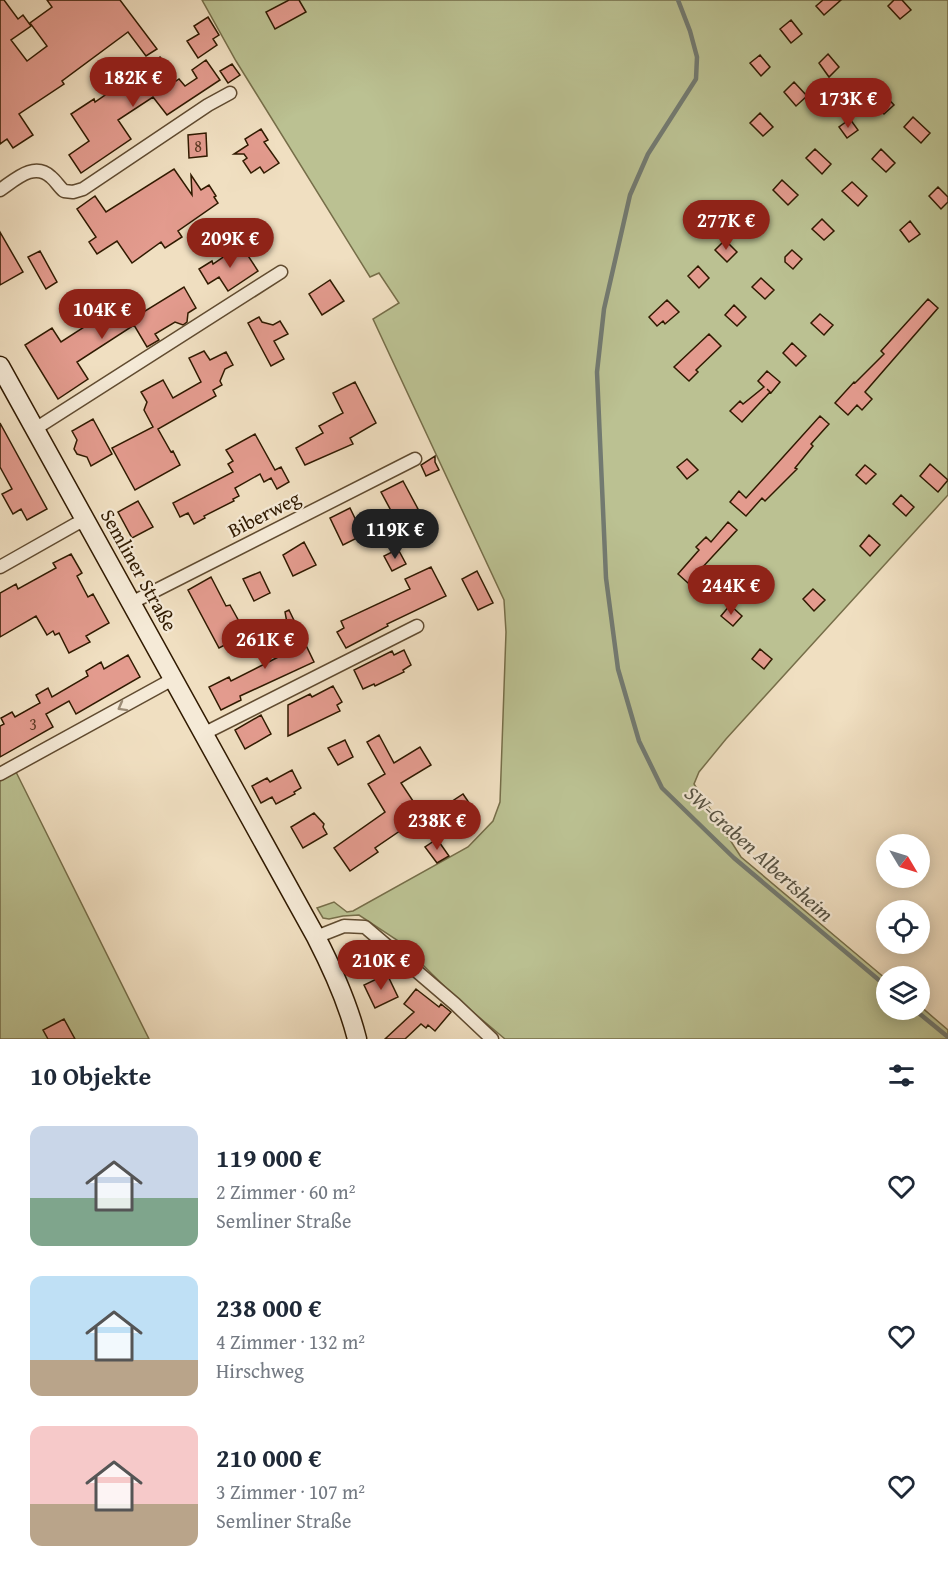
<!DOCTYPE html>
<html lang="de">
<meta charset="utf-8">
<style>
:root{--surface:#fff;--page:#f2f2f3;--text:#1f2937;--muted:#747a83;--accent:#8f2418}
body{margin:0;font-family:"Gentium Book Plus",serif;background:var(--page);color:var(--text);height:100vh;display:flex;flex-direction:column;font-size:22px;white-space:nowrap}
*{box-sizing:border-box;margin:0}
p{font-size:20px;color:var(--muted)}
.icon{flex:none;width:33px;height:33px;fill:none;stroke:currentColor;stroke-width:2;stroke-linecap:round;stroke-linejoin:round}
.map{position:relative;height:1039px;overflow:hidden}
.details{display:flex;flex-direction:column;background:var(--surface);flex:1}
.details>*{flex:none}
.needle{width:39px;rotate:128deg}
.fabs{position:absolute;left:876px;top:834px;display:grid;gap:12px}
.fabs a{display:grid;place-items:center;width:54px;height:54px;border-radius:50%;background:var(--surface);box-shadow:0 3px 15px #0003;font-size:30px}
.price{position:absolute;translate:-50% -51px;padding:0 14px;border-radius:21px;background:var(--accent);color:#fff;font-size:20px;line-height:39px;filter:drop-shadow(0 2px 3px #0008)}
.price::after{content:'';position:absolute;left:50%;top:36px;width:18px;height:14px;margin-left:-9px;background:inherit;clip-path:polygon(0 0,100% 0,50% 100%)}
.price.selected{background:#222;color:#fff}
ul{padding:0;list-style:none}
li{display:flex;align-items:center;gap:18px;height:150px;padding:0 30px}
li span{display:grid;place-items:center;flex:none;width:168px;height:120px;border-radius:12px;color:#555}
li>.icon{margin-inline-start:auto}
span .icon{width:72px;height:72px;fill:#fffc;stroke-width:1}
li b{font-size:26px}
h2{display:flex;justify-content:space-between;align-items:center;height:72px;padding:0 30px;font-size:26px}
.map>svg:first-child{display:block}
</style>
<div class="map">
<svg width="948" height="1039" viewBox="0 0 948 1039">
<rect width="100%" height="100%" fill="#f0dfc1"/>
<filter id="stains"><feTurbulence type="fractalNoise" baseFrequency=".00333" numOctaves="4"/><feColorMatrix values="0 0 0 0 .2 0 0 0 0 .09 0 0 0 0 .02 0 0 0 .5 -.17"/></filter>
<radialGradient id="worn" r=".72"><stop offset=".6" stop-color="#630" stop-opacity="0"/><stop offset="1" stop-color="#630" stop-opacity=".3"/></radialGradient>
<path fill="#bbc192" stroke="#766e49" stroke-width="1.5" d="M202,0H948V495L726,739L699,772L694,784L741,857L886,979V1010H920V1006L948,1030V1039H505L455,997L400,942L359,915L343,916L329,919L323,918L317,908L334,902L347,912L353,911L468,847L493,821L500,802L506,632L504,600L373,319L399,303L379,273L370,277L236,61Z
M16,772L149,1039H0V781Z"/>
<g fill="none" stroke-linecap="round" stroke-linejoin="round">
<path stroke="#727a71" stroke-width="4.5" d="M678,0L690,31L697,57L696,79L648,154L630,195L604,309L597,372L606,578L618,669L639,741L662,788L734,858L886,986
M915,1010L948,1037"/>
</g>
<path fill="#e39b8e" stroke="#301a00" stroke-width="1.5" d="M0,0H4L18,19L23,15L31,26L11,40L27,61L47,46L30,23L52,7L47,0H120L157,49L146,56L128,32L62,81L64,84L19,114L33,135L13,148L7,139L0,144Z
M289,0H299L306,12L275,29L266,12Z
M823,0H841L824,15L816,6Z
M894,0H902L911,10L900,19L888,6Z
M208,17L219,35L213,39L217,45L198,58L187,41L199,34L194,26Z
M791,20L802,34L791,43L780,29Z
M828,54L839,67L829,77L819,63Z
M760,55L770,67L761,76L750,63Z
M160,57L176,81L179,79L185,86L197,78L192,70L206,60L220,80L167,115L153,97L118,120L131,139L81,173L69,155L89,141L71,114L94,99L95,102Z
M232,64L240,75L228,83L220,71Z
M794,82L807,96L796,106L784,92Z
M881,91L894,105L884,114L871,100Z
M760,113L773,127L763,136L750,123Z
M913,117L930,133L921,143L904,127Z
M850,119L858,130L847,138L839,127Z
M261,129L268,140L264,142L279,163L264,173L260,167L251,173L243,161L247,158L244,154H234L248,145L245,139Z
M206,133L207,156L189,158L188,135Z
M815,149L831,164L822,174L806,158Z
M881,149L895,163L886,172L872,159Z
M174,169L192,195L191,175L201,190L209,185L216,196L214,197L218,203L178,231L182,237L165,248L161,242L132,263L117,241L97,254L89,242L96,237L77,209L95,196L106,212Z
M782,180L798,195L788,205L773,190Z
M852,182L867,196L858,206L842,191Z
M938,187L948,197V202L941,209L929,196Z
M753,208L767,224L758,232L744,216Z
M822,219L834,231L824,240L812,229Z
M910,221L920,234L909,242L900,230Z
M0,232L23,272L0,285Z
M725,240L737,252L727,262L715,250Z
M241,245L258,271L228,291L219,277L208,284L199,269L212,261L213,264Z
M792,250L802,259L793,269L785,262V257Z
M40,251L57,282L46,289L28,257Z
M698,266L709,278L699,288L688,276Z
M761,278L774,290L765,299L752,287Z
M330,280L344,301L322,315L309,294Z
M184,287L196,308L188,313L187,322L183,325L175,322L155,334L159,340L147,347L134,325L77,362L88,379L58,399L25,345L52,328L61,342L101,316L103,320L108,317L112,324L139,307L142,313Z
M928,299L938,308L865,392L872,399L862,410L857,405L848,415L835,403L854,382L855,383L884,354L881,351Z
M667,300L679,312L665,324L663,321L657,326L649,317Z
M734,305L746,317L737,326L725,315Z
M820,314L833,325L824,335L811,323Z
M259,317L262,322L273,325L280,321L288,334L274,341L284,359L271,366L248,323Z
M709,334L721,346L696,370L698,372L689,381L674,367Z
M792,343L806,356L796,366L783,353Z
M204,351L210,360L226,352L233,365L225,369L220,381L222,385L213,390L216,396L158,429L171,452L173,451L180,465L135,490L112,448L153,427L144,410L147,402L141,392L163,380L173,398L201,382L189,358Z
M767,371L780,382L771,393L767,389L770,392L742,422L730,411L740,401L743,404L764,387L758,381Z
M355,382L376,423L350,438L353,444L305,465L296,448L323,433L319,426L343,413L333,393Z
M820,416L829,424L811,444L813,446L795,468L797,469L765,501L762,498L746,516L730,502L739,491L746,498Z
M93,419L112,454L91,466L87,457L77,454L74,449L77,440L72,431Z
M0,423L47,509L27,520L21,509L13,514L2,494L12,489L0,467Z
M255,434L275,470L281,467L289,482L277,489L271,478L264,482L260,474L235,488L239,496L233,499L234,501L204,516L205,518L194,524L188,513L180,517L173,503L233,472L228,464L233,461L226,450Z
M435,456V462L439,470L426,476L421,465Z
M687,459L698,470L687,479L677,467Z
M930,464L948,480L938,492L920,476Z
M865,465L876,474L866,484L856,475Z
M403,481L418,509L396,520L381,492Z
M901,495L914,507L906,516L893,504Z
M138,501L153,527L132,538L118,512Z
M350,508L363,535L343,545L330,518Z
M728,522L737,530L688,583L678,574L699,550L696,547L706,537L711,542Z
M869,535L880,545L870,556L860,546Z
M304,542L316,565L293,576L283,555Z
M398,549L406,564L392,571L384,556Z
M71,554L82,573L77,576L88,597L93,594L109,623L86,636L90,642L69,653L59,633L55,635L53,631L47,635L36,616L0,637V593L16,584L18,589L56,568L53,563Z
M431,567L446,596L387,624L388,626L346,648L337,632L344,628L341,621L410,589L405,579Z
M477,571L493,603L478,610L462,579Z
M260,572L270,593L254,601L243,579Z
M211,577L226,606L230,605L246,634L219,648L188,590Z
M813,589L825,600L814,611L803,599Z
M730,605L742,616L733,626L721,616Z
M289,610L314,662L240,696L241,700L221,710L209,687L229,677L231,681L292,650L285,612Z
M760,649L772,659L764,669L752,659Z
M404,650L411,665L403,670L404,672L375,686L374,684L363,689L354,670L392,651L394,655Z
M128,655L140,677L76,714L69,701L46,714L53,727L0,757V726L4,724L1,718L12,712L15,717L40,703L36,695L48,688L52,697L88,676L86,671L101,662L104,669Z
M333,686L342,702L337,705L340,711L288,736V705L310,694L312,697Z
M261,715L271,734L245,749L235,730Z
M379,735L394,763L420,747L431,765L401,783L425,819L415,826L413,822L375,848L378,852L350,871L334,848L385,812L368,784L385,774L367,742Z
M345,740L353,757L338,765L328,748Z
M292,770L301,788L294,792L295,794L276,804L272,797L261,803L252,786L267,778L270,782Z
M463,794L478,816L466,824L451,802Z
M314,813L324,824L323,827L327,834L303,848L291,827Z
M437,839L449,856L437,863L425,847Z
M360,953L368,970L355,976L347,959Z
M387,974L398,997L375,1008L364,985Z
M416,989L439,1007L441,1004L451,1012L435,1031L428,1025L426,1028L421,1024L405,1039H385L414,1012L404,1004Z
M64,1019L75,1039H48L43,1030Z"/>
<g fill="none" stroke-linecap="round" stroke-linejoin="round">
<defs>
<path id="street" d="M0,190C15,180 34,161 51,177C56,181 59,187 64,191L73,192L83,189L208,105L230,93
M35,429L281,272
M0,567L76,524L86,521
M131,603L415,459
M203,734L417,626
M0,774L173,679
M316,937L344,926L365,927L455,1004L492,1039"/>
<path id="secondary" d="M0,366L316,937C333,970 348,1003 357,1039"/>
</defs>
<use href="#street" stroke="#604b30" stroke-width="15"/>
<use href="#secondary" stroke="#301a00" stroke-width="21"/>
<use href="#street" stroke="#f5ead7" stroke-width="12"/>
<use href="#secondary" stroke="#f5ead7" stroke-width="18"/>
</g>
<defs><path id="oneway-chevron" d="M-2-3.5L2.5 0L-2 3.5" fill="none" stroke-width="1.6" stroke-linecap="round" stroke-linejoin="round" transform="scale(1.5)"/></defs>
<use stroke="#9c8c76" href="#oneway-chevron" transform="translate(122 707) rotate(151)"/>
<g text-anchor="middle" stroke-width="4.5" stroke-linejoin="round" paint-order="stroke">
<g font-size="16" fill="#5d3a24">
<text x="198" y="152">8</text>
<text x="33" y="730">3</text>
</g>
<g font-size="20" fill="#301a00" stroke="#f5ead7">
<text transform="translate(264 514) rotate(-27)" y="7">Biberweg</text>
<text transform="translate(139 570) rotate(61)" y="7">Semliner Straße</text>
</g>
<g font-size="21" font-style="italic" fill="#565242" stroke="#f5ead7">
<text transform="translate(759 854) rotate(42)" y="7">SW-Graben Albertsheim</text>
</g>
</g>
<rect width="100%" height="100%" filter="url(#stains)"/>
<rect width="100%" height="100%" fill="url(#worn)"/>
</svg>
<div class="fabs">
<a><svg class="needle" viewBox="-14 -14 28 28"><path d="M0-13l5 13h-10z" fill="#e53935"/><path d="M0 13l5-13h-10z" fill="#747a83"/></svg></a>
<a><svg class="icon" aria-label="locate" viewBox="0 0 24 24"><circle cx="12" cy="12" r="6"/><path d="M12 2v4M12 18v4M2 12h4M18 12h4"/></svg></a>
<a><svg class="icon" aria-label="layers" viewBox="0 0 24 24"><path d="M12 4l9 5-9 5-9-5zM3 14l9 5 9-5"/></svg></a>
</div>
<b class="price" style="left:133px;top:108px">182K €</b>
<b class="price" style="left:848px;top:129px">173K €</b>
<b class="price" style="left:726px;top:251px">277K €</b>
<b class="price" style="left:230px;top:269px">209K €</b>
<b class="price" style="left:102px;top:340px">104K €</b>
<b class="price selected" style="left:395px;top:560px">119K €</b>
<b class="price" style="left:731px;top:616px">244K €</b>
<b class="price" style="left:265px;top:670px">261K €</b>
<b class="price" style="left:437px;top:851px">238K €</b>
<b class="price" style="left:381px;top:991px">210K €</b>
</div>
<section class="details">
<h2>10 Objekte<svg class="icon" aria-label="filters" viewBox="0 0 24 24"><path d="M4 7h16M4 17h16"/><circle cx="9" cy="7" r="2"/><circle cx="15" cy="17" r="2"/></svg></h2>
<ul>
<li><span style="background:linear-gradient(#c9d6e8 60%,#7fa58c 0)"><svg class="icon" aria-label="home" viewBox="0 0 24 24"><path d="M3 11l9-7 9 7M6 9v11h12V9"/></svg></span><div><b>119 000 €</b><p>2 Zimmer · 60 m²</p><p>Semliner Straße</p></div><svg class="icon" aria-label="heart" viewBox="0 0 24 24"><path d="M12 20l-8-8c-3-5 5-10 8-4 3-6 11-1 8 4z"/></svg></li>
<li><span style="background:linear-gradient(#bfe0f5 70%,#b9a48a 0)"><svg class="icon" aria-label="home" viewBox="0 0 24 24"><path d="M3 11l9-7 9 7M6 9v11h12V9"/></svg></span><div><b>238 000 €</b><p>4 Zimmer · 132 m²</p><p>Hirschweg</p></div><svg class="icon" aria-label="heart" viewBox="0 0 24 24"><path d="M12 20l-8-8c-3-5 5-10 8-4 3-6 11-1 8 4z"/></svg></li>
<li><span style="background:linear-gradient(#f6c9c9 65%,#b9a48a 0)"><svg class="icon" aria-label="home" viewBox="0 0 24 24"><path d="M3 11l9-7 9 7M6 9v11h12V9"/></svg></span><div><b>210 000 €</b><p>3 Zimmer · 107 m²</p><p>Semliner Straße</p></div><svg class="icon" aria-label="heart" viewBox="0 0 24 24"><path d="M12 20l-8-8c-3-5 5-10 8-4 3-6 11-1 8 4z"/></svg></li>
</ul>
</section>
